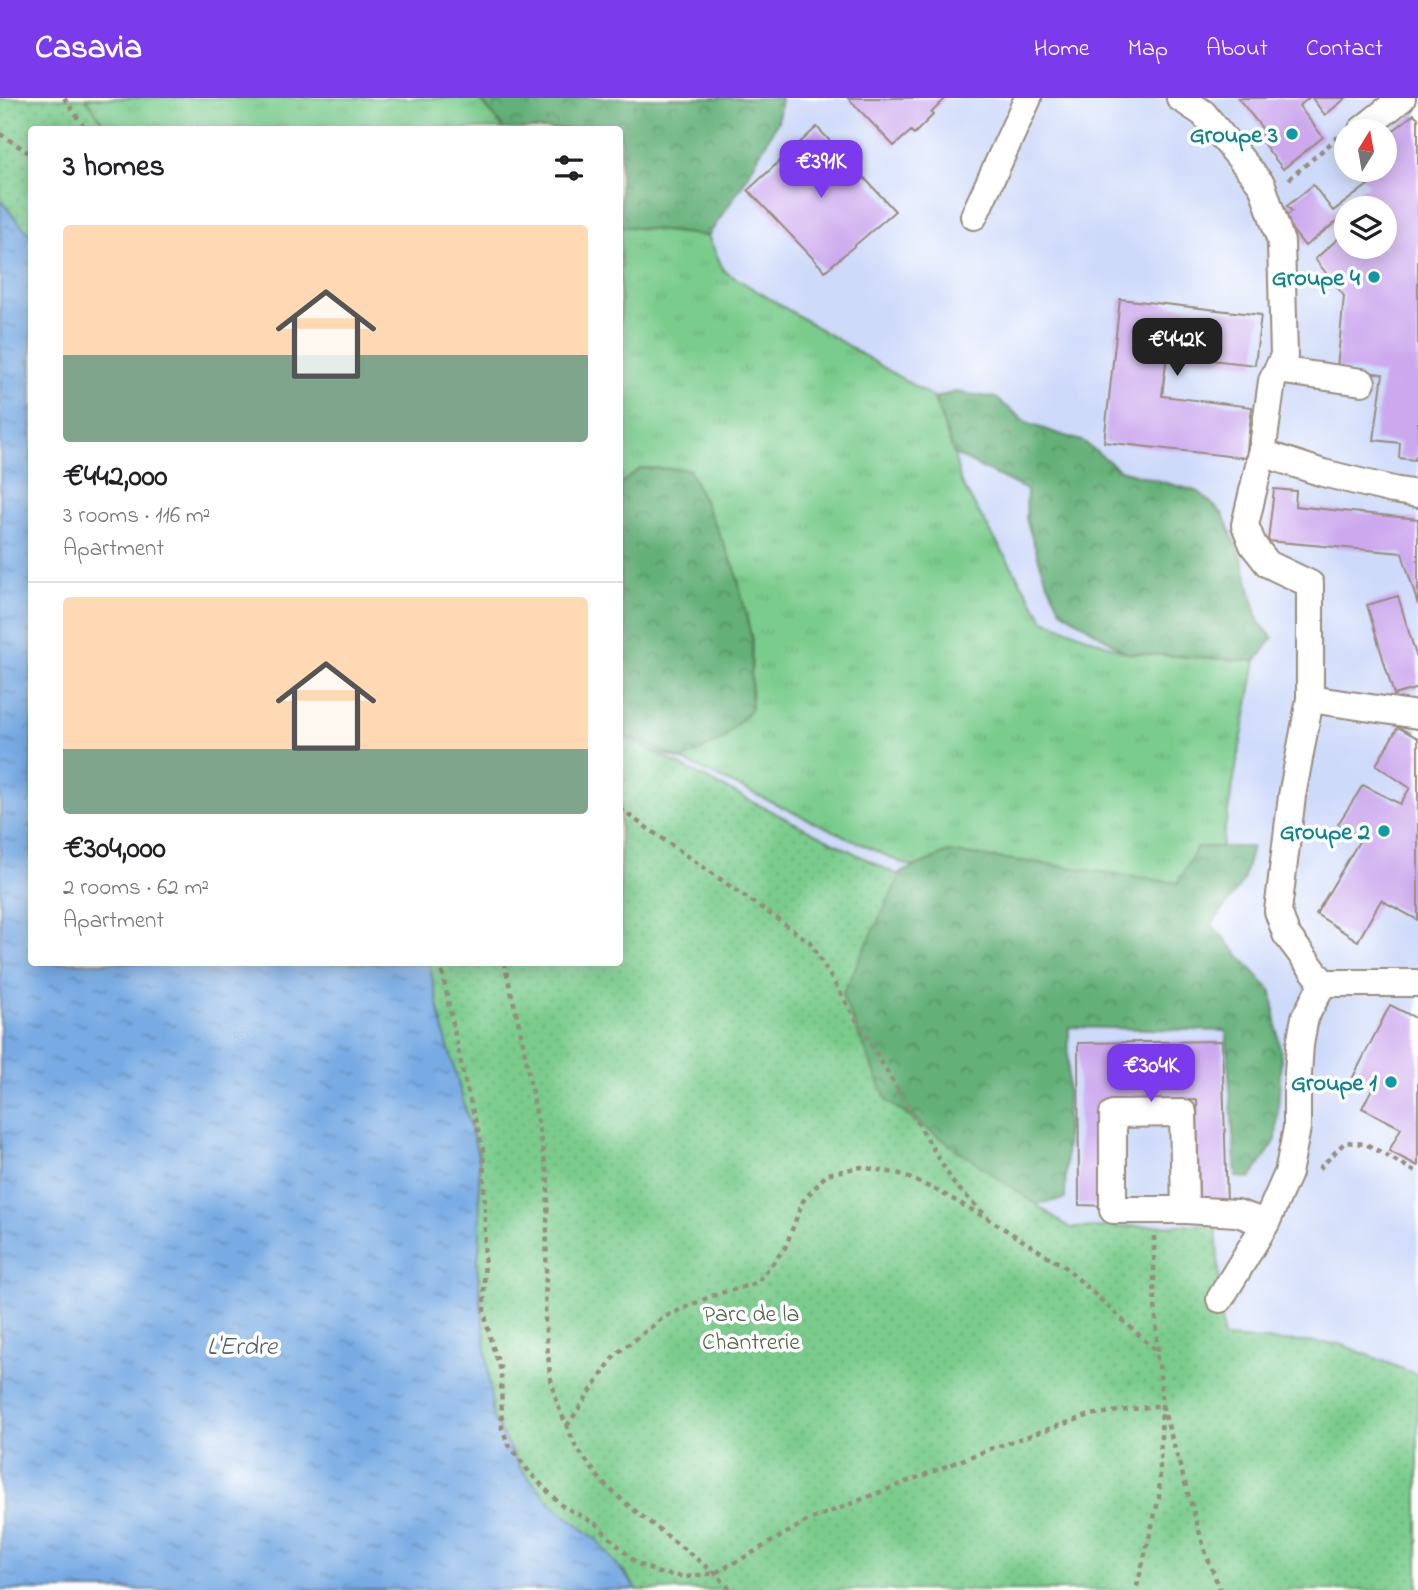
<!DOCTYPE html>
<meta charset="utf-8">
<style>
:root{--surface:#fff;--page:#f6f6f6;--text:#202124;--muted:#757577;--line:#e0e0e0;--accent:#7c3aed}
body{margin:0;font-family:"Indie Flower",sans-serif;background:var(--page);color:var(--text);height:100vh;display:flex;flex-direction:column;font-size:26px;white-space:nowrap}
*{box-sizing:border-box;margin:0}
p{font-size:23px;color:var(--muted)}
.icon{flex:none;width:38px;height:38px;fill:none;stroke:currentColor;stroke-width:2;stroke-linecap:round;stroke-linejoin:round}
.map{position:relative;flex:1;overflow:hidden}
.drawer{position:absolute;left:28px;top:28px;width:595px;height:840px;display:flex;flex-direction:column;background:var(--surface);border-radius:7px;box-shadow:0 4px 18px #0003}
.drawer>*{flex:none}
.needle{width:46px;rotate:11deg}
.fabs{position:absolute;left:1334px;top:21px;display:grid;gap:14px}
.fabs a{display:grid;place-items:center;width:63px;height:63px;border-radius:50%;background:var(--surface);box-shadow:0 4px 18px #0003;font-size:35px}
.price{position:absolute;translate:-50% -60px;padding:0 16px;border-radius:14px;background:var(--accent);color:#fff;font-size:23px;line-height:46px;filter:drop-shadow(0 2px 4px #0008)}
.price::after{content:'';position:absolute;left:50%;top:42px;width:21px;height:16px;margin-left:-10px;background:inherit;clip-path:polygon(0 0,100% 0,50% 100%)}
.price.selected{background:#222;color:#fff}
ul{padding:0;list-style:none}
li{display:grid;align-content:center;gap:14px;height:371px;padding:0 35px}
li+li{border-top:2px solid var(--line)}
li span{display:grid;place-items:center;height:217px;border-radius:7px;color:#555}
li>.icon{margin-inline-start:auto}
span .icon{width:126px;height:126px;fill:#fffc;stroke-width:1}
li b{font-size:30px}
h2{display:flex;justify-content:space-between;align-items:center;height:84px;padding:0 35px;font-size:30px}
header{display:flex;align-items:center;gap:42px;box-sizing:border-box;height:98px;padding:0 35px;background:var(--accent);color:#fff}
header strong{font-size:33px}
nav{display:flex;gap:38px;margin-inline-start:auto;font-size:24px}
.map>svg:first-child{display:block}
</style>
<header>
<strong>Casavia</strong>
<nav><a>Home</a><a>Map</a><a>About</a><a>Contact</a></nav>
</header>
<div class="map">
<svg width="1418" height="1492" viewBox="0 0 1418 1492">
<defs>
<pattern id="grass-tufts" width="24" height="20" patternUnits="userSpaceOnUse" patternTransform="scale(1.75)"><rect width="24" height="20" fill="#7acc8d"/><path d="M3 7l-1-3M5 7V3M7 7l1-3M15 17l-1-3M17 17v-4M19 17l1-3" fill="none" stroke="#6aaf79"/></pattern>
<pattern id="forest-crowns" width="20" height="18" patternUnits="userSpaceOnUse" patternTransform="scale(1.75)"><rect width="20" height="18" fill="#63b078"/><path d="M2 6a3 3 0 1 1 6 0M12 15a3 3 0 1 1 6 0" fill="none" stroke="#538f62"/></pattern>
<pattern id="park-dots" width="8" height="8" patternUnits="userSpaceOnUse" patternTransform="scale(1.75)"><rect width="8" height="8" fill="#7acc8d"/><path d="M2 2h.1M6 6h.1" fill="none" stroke="#6aaf79" stroke-width="1.8" stroke-linecap="round"/></pattern>
<pattern id="water-ripples" width="26" height="14" patternUnits="userSpaceOnUse" patternTransform="scale(1.75)"><rect width="26" height="14" fill="#78abe4"/><path d="M2 4q2-2 4 0t4 0M15 11q2-2 4 0t4 0" fill="none" stroke="#648bb8"/></pattern>
</defs>
<rect width="100%" height="100%" fill="#fff"/>
<filter id="ink" filterUnits="userSpaceOnUse"><feTurbulence type="fractalNoise" baseFrequency=".0143" numOctaves="2"/><feDisplacementMap in="SourceGraphic" scale="14" xChannelSelector="R" yChannelSelector="G"/><feConvolveMatrix kernelMatrix="1 2 1 2 8 2 1 2 1" color-interpolation-filters="sRGB"/></filter>
<filter id="wash" filterUnits="userSpaceOnUse"><feTurbulence type="fractalNoise" baseFrequency=".00686" numOctaves="4" result="noise"/><feDisplacementMap in="SourceGraphic" scale="28" xChannelSelector="R" yChannelSelector="G"/><feGaussianBlur stdDeviation="1.57" result="paint"/><feColorMatrix in="noise" values="0 0 0 0 0 0 0 0 0 0 0 0 0 0 0 0 0 1.4 0 .05"/><feComposite in="paint" operator="in"/></filter>
<g filter="url(#wash)">
<rect width="100%" height="100%" fill="#f4efdc"/>
<path fill="#cedafa" fill-rule="evenodd" d="M82,0H1418V1277L1340,1246L1223,1240L1216,1126L1070,1130L887,1003L899,778L620,637V32L102,31ZM1346,33H1384V72H1346ZM1346,110H1384V149H1346Z"/>
<path fill="url(#grass-tufts)" stroke="#5a7b56" stroke-width="2" d="M82,0H479L504,31H103Z
M620,128L708,138L724,173L934,300L954,356L961,385L1044,522L1127,555L1256,563L1211,804L906,767L682,662L651,653L620,637Z"/>
<path fill="url(#forest-crowns)" stroke="#4f6d4b" stroke-width="2" d="M479,0H781L778,23L743,86L708,138L620,128V32L504,31Z
M955,294L996,300L1029,326L1084,344L1120,372L1199,394L1223,416L1242,461L1259,524L1273,540L1256,563L1127,555L1061,512L1044,477L1026,421L1027,392L954,356L934,300Z
M641,370L689,371L735,470L752,541L751,611L722,642L682,662L620,635V386Z
M706,702L879,784L948,754L1039,765L1178,785L1197,749H1252L1243,783L1212,827L1272,894L1281,960L1276,1042L1251,1080L1236,1079L1226,933L1069,929L1065,1101L1007,1111L903,1045Z"/>
<path fill="url(#park-dots)" stroke="#5a7b56" stroke-width="2" d="M0,0H86L107,31L32,32L31,139L0,102Z
M620,637L900,778L842,897L887,1003L1070,1130L1216,1126L1223,1240L1340,1246L1418,1277V1492H637L626,1476L553,1407L520,1370L493,1320L477,1166L480,1145L444,934L429,865L620,864Z"/>
<path fill="url(#water-ripples)" stroke="#5a6a81" stroke-width="2" d="M0,102L32,139V864L429,865L444,934L479,1060L480,1145L477,1166L493,1320L520,1370L553,1407L597,1442L637,1492H0Z"/>
<g id="blocks">
<path fill="#cca9ee" d="M848,0H946L931,15L933,17L914,36L911,33L894,48Z
M1238,0H1309L1299,8L1323,39L1283,71L1258,39L1265,34Z
M1312,0H1346L1325,17Z
M1414,16L1418,20V358H1416L1415,362L1399,360L1400,345L1374,342L1383,276L1337,270L1344,198L1315,161L1346,134V149H1384V110H1346V128L1340,121L1305,148L1283,121L1292,113L1287,108L1313,87L1333,113L1368,87L1356,72H1384V40Z
M817,29L895,113L825,173L748,92Z
M1120,201L1261,217L1255,267L1167,257L1162,298L1252,309L1246,360L1104,344Z
M1274,391L1296,393L1295,408L1418,421V507L1402,455L1268,443Z
M1398,498L1418,564V590L1394,597L1367,507Z
M1398,629L1418,640V822L1381,802L1358,843L1316,816L1361,740L1338,726L1363,687L1400,706L1410,690L1376,667Z
M1390,907L1418,921V1068L1389,1053L1401,1030L1362,1010L1373,989L1353,979Z
M1222,943L1227,1105L1199,1103L1197,1002L1106,1004L1107,1108L1079,1107L1078,945Z"/>
</g>
</g>
<g filter="url(#ink)">
<use href="#blocks" fill-opacity="0" stroke="#988c7d" stroke-width="2"/>
<g fill="none" stroke-linecap="round" stroke-linejoin="round">
<defs>
<path id="minor" d="M1180,0L1203,15L1262,87L1281,144L1284,258L1272,283L1262,355L1245,427L1253,447L1268,466L1310,486V601L1292,698L1278,813L1286,836L1323,885H1416
M1362,32L1402,0
M974,118L1028,0
M1277,272L1362,284
M1262,355L1323,375L1393,392L1418,396
M1310,601L1418,617
M1185,1112L1183,1015L1113,1016V1112H1185L1237,1115L1266,1125
M1220,1201L1266,1125L1288,1075L1297,1030V990L1300,947L1305,919L1323,885"/>
</defs>
<use href="#minor" stroke="#988c7d" stroke-width="30"/>
<path stroke="#988c7d" stroke-width="4.5" stroke-dasharray="5 5" stroke-linecap="butt" d="M64,0L86,32
M0,36L32,57
M1289,81L1338,39
M620,711L810,844L954,1086L990,1122L1065,1169L1153,1250L1159,1265L1162,1307L1159,1400L1136,1492
M440,864L464,980L483,1051L485,1115L484,1213L491,1244L501,1272L502,1331L509,1347L529,1374L561,1407L596,1426L636,1465L659,1475L686,1479L715,1475L754,1454L807,1423L990,1351L1090,1317L1162,1307L1205,1453L1220,1492
M504,864L521,935L548,1080L545,1223L550,1278L558,1308L576,1349L602,1384L630,1409L715,1475L731,1492
M1319,1071L1345,1044L1366,1046L1418,1075
M1154,1138V1187L1158,1258
M567,1328L615,1257L664,1219L714,1197L757,1185L785,1150L803,1103L827,1076L861,1069L900,1076L936,1092L983,1118"/>
<use href="#minor" stroke="#fff" stroke-width="26"/>
</g>
</g>
<g fill="#0f9aa8" stroke="#fff" stroke-width="2.5">
<circle cx="1292" cy="36" r="7"/>
<circle cx="1374" cy="179" r="7"/>
<circle cx="1384" cy="733" r="7"/>
<circle cx="1391" cy="984" r="7"/>
</g>
<g text-anchor="middle" stroke-width="7" stroke-linejoin="round" paint-order="stroke">
<g font-size="24" font-weight="bold" fill="#0d838f" stroke="#fff" text-anchor="end">
<text x="1278" y="44">Groupe 3</text>
<text x="1360" y="187">Groupe 4</text>
<text x="1370" y="741">Groupe 2</text>
<text x="1377" y="992">Groupe 1</text>
</g>
<g font-size="24" fill="#516345" stroke="#fff">
<text x="751" y="1223">Parc de la<tspan x="751" dy="28">Chantrerie</tspan></text>
</g>
<g font-size="26" font-style="italic" fill="#535e6d" stroke="#fff">
<text x="242" y="1256">L'Erdre</text>
</g>
</g>
</svg>
<div class="fabs">
<a><svg class="needle" viewBox="-14 -14 28 28"><path d="M0-13l5 13h-10z" fill="#e53935"/><path d="M0 13l5-13h-10z" fill="#757577"/></svg></a>
<a><svg class="icon" aria-label="layers" viewBox="0 0 24 24"><path d="M12 4l9 5-9 5-9-5zM3 14l9 5 9-5"/></svg></a>
</div>
<b class="price" style="left:821px;top:102px">€391K</b>
<b class="price selected" style="left:1177px;top:280px">€442K</b>
<b class="price" style="left:1151px;top:1006px">€304K</b>
<section class="drawer">
<h2>3 homes<svg class="icon" aria-label="filters" viewBox="0 0 24 24"><path d="M4 7h16M4 17h16"/><circle cx="9" cy="7" r="2"/><circle cx="15" cy="17" r="2"/></svg></h2>
<ul>
<li><span style="background:linear-gradient(#ffd9b3 60%,#7fa58c 0)"><svg class="icon" aria-label="home" viewBox="0 0 24 24"><path d="M3 11l9-7 9 7M6 9v11h12V9"/></svg></span><div><b>€442,000</b><p>3 rooms · 116 m²</p><p>Apartment</p></div></li>
<li><span style="background:linear-gradient(#ffd9b3 70%,#7fa58c 0)"><svg class="icon" aria-label="home" viewBox="0 0 24 24"><path d="M3 11l9-7 9 7M6 9v11h12V9"/></svg></span><div><b>€304,000</b><p>2 rooms · 62 m²</p><p>Apartment</p></div></li>
</ul>
</section>
</div>
